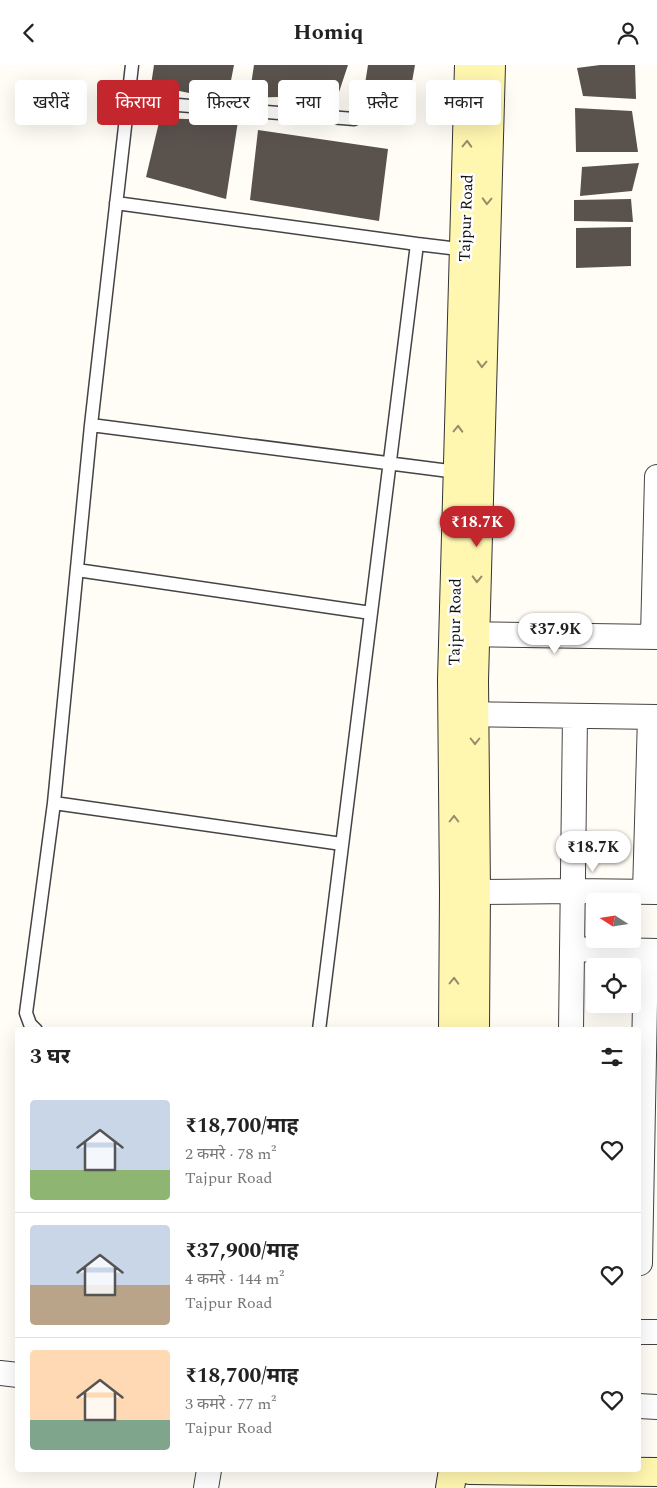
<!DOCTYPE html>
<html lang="hi">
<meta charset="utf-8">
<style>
:root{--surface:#fff;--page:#f2f2f2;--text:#222;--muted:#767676;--line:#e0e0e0;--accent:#c4262e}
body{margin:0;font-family:Spectral,"Noto Sans Devanagari",serif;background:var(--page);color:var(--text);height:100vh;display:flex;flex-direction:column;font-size:19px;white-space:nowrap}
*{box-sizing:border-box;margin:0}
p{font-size:16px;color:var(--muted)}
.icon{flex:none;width:28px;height:28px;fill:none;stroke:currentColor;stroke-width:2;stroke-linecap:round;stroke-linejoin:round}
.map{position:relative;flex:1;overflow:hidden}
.details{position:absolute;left:15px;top:962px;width:626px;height:445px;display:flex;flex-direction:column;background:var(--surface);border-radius:5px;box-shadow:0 5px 20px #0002}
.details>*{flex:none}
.banner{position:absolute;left:15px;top:15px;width:628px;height:45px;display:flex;gap:10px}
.needle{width:32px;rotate:282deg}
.tools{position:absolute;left:586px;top:828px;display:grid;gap:10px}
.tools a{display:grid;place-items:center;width:55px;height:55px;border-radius:5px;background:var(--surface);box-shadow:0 5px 20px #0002;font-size:25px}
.price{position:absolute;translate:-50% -42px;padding:0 11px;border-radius:18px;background:#fff;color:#222;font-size:16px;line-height:32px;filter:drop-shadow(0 1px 2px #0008)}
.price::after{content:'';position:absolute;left:50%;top:30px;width:15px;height:11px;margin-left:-8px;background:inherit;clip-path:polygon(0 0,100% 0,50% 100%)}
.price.current{background:var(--accent);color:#fff}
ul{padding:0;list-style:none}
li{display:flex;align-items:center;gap:15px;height:125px;padding:0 15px}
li+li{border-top:1px solid var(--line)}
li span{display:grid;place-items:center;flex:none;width:140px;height:100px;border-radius:5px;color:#555}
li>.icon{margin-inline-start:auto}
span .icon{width:60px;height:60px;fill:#fffc;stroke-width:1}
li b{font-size:21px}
h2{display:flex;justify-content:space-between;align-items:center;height:60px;padding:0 15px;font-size:21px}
.tag{padding:0 18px;border-radius:5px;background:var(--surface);box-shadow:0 5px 20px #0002;font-size:18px;line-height:45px}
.tag.current{background:var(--accent);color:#fff}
header{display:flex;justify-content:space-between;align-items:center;height:65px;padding:0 15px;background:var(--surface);font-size:22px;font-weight:700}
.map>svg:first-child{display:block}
</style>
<header><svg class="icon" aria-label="back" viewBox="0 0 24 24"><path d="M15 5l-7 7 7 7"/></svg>Homiq<svg class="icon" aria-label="person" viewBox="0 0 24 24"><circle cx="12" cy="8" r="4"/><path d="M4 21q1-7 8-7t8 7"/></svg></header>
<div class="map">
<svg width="657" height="1423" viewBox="0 0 657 1423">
<rect width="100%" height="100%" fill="#fffdf5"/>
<path fill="#5a524d" d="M154,0H234L227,36L151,20Z
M254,0H348L338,30L249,33Z
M368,0H415L405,56L361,44Z
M600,0H635L636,34L583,31L577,3Z
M575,43L632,46L638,87H576Z
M160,53L238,56L226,134L146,112Z
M258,65L388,84L379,156L250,135Z
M639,98L632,126L580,131L582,102Z
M631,134L633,157L574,156V135Z
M631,162V201L576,203V163Z"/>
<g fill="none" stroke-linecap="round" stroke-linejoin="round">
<defs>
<path id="lane" d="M128,36L354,54
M116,138L417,179
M91,360L457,407
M77,505L371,548
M54,738L342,779
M36,965L30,959L26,948L54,738L91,360L132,0
M319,965L417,179L467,185"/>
<path id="street" d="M458,569L657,572
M653,571L657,412
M456,649L657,652
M476,827L573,826L657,827
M645,827L650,652
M572,884L657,886
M571,965L575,651
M640,1198L646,886
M639,1267H657
M0,1308L18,1310
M639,1341L657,1342
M206,1423L209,1405"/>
<path id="secondary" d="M453,965L454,827L452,615L469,0
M475,965L476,827L474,615L491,0
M470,1405L657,1407
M450,1423L453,1405"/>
</defs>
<use href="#lane" stroke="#444" stroke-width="15"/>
<use href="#street" stroke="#444" stroke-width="26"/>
<use href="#secondary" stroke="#333" stroke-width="30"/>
<use href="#lane" stroke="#fff" stroke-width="12"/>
<use href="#street" stroke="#fff" stroke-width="24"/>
<use href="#secondary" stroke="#fff6b0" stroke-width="28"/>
</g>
<defs><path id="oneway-chevron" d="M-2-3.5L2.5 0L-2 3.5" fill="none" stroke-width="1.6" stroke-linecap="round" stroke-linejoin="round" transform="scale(1.25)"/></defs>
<g stroke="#948f68">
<use href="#oneway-chevron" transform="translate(467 79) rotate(-88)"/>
<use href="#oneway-chevron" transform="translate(487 136) rotate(92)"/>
<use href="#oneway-chevron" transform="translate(482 299) rotate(92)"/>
<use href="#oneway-chevron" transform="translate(458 364) rotate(-88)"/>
<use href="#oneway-chevron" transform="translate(477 514) rotate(91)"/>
<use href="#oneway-chevron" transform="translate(475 676) rotate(90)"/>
<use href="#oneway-chevron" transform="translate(454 754) rotate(-90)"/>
<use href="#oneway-chevron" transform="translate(454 916) rotate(-89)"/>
</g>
<g text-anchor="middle" stroke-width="5" stroke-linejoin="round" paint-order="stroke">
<g font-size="16" fill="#111" stroke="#fff">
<text transform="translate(465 153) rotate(-88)" y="6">Tajpur Road</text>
<text transform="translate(454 557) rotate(-89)" y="6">Tajpur Road</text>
</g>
</g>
</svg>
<div class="tools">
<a><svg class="needle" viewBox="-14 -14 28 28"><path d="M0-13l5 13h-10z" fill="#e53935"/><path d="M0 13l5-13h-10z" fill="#767676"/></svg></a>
<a><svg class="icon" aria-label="locate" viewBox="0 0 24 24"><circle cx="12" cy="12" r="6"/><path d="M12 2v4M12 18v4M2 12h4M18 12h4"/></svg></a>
</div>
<b class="price current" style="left:477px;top:483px">₹18.7K</b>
<b class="price" style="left:555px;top:590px">₹37.9K</b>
<b class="price" style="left:593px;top:808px">₹18.7K</b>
<div class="banner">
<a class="tag">खरीदें</a>
<a class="tag current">किराया</a>
<a class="tag">फ़िल्टर</a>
<a class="tag">नया</a>
<a class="tag">फ़्लैट</a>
<a class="tag">मकान</a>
</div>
<section class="details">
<h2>3 घर<svg class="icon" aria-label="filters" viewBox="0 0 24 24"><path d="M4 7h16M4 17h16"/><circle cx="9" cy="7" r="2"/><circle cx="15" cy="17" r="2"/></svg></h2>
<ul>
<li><span style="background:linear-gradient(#c9d6e8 70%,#8fb573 0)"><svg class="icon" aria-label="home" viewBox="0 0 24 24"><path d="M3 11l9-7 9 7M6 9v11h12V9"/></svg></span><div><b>₹18,700/माह</b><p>2 कमरे · 78 m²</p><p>Tajpur Road</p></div><svg class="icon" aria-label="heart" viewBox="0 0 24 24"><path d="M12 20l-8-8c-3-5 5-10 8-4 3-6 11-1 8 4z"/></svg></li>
<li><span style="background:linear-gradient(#c9d6e8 60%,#b9a48a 0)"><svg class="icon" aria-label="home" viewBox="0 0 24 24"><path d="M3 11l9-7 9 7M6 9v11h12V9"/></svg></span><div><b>₹37,900/माह</b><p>4 कमरे · 144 m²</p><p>Tajpur Road</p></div><svg class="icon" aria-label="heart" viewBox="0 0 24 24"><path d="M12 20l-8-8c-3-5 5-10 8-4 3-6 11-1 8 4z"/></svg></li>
<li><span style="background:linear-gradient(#ffd9b3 70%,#7fa58c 0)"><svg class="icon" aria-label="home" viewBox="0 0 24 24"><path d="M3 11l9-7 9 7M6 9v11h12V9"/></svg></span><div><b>₹18,700/माह</b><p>3 कमरे · 77 m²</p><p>Tajpur Road</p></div><svg class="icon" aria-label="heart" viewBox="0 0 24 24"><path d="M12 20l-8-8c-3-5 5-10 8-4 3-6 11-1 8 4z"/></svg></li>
</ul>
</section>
</div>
